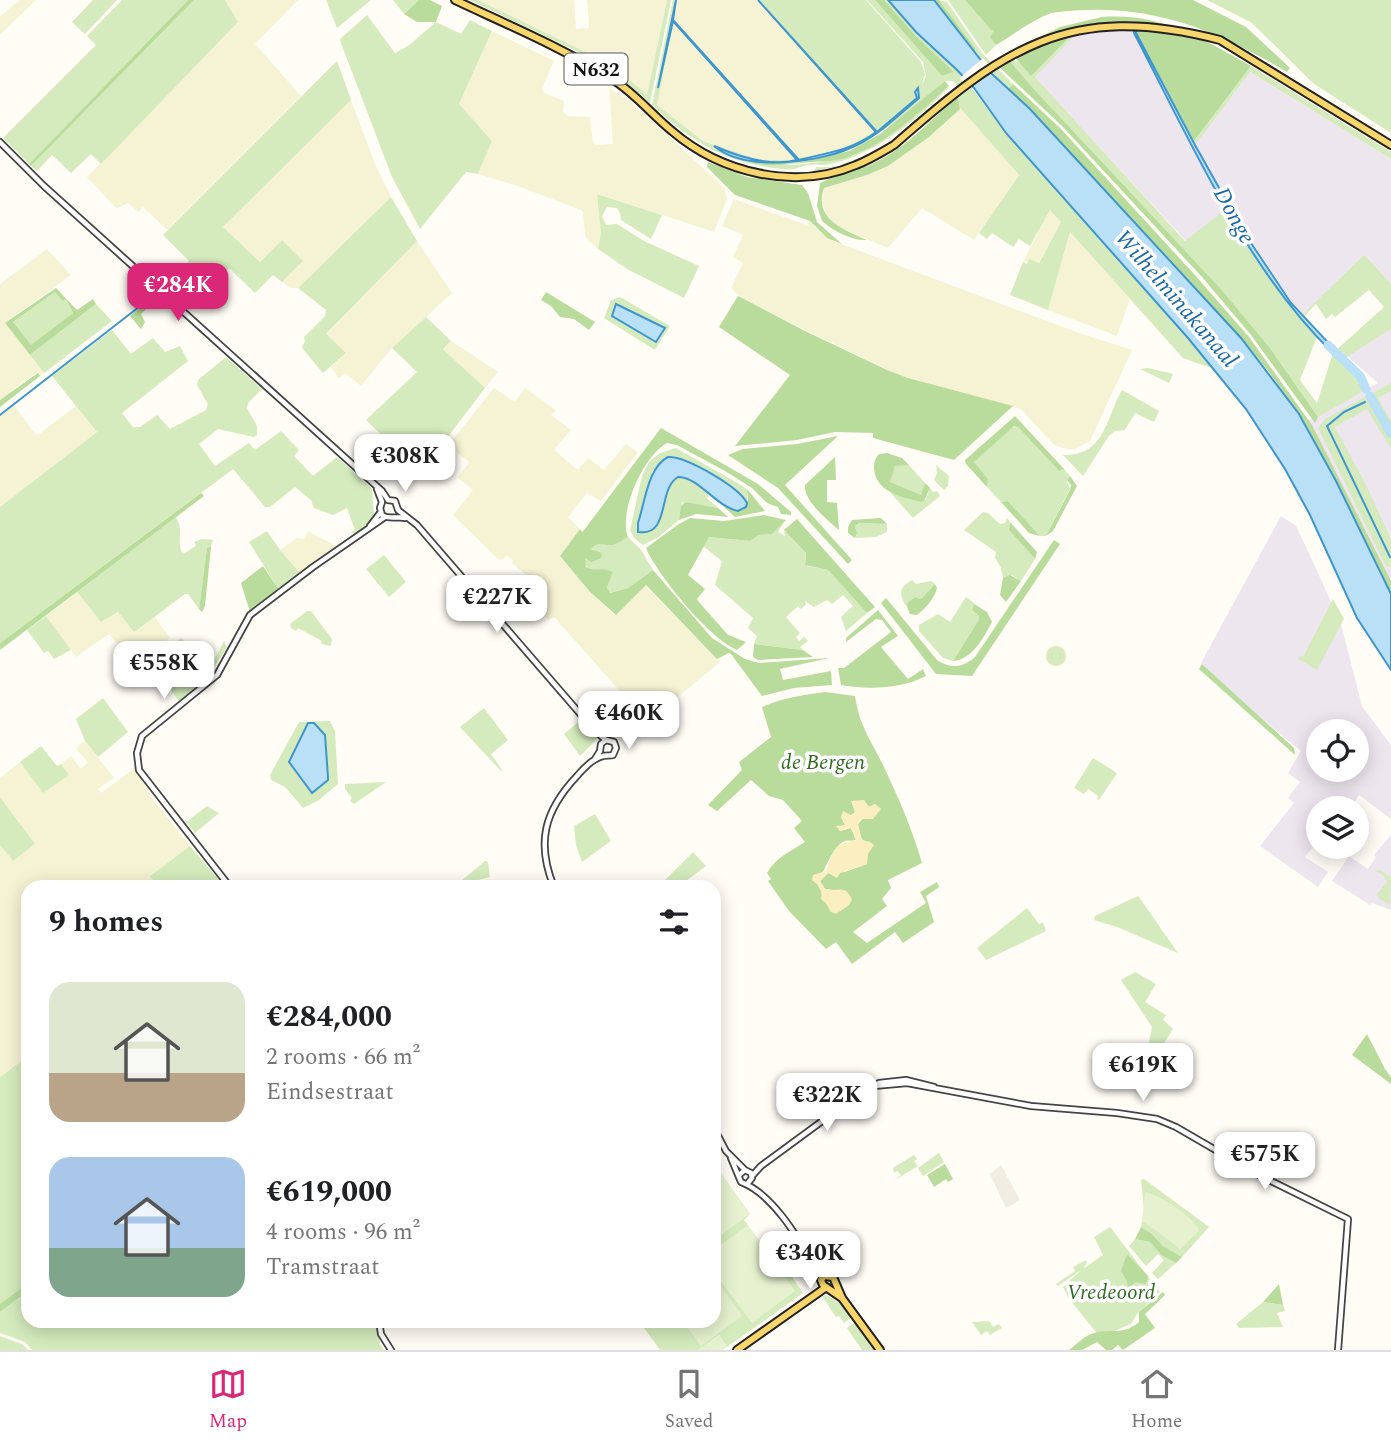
<!DOCTYPE html>
<meta charset="utf-8">
<style>
:root{--surface:#fff;--page:#f2f2f2;--text:#202124;--muted:#757577;--line:#e0e0e0;--accent:#db2777}
body{margin:0;font-family:Spectral,serif;background:var(--page);color:var(--text);height:100vh;display:flex;flex-direction:column;font-size:26px;white-space:nowrap}
*{box-sizing:border-box;margin:0}
p{font-size:23px;color:var(--muted)}
.icon{flex:none;width:38px;height:38px;fill:none;stroke:currentColor;stroke-width:2;stroke-linecap:round;stroke-linejoin:round}
.map{position:relative;flex:1;overflow:hidden}
.details{position:absolute;left:21px;top:880px;width:700px;height:448px;display:flex;flex-direction:column;background:var(--surface);border-radius:21px;box-shadow:0 4px 18px #0003}
.details>*{flex:none}
.controls{position:absolute;left:1306px;top:719px;display:grid;gap:14px}
.controls a{display:grid;place-items:center;width:63px;height:63px;border-radius:50%;background:var(--surface);box-shadow:0 4px 18px #0003;font-size:35px}
.price{position:absolute;translate:-50% -60px;padding:0 16px;border-radius:14px;background:#fff;color:#222;font-size:23px;line-height:46px;filter:drop-shadow(0 2px 4px #0008)}
.price::after{content:'';position:absolute;left:50%;top:42px;width:21px;height:16px;margin-left:-10px;background:inherit;clip-path:polygon(0 0,100% 0,50% 100%)}
.price.on{background:var(--accent);color:#fff}
ul{padding:0;list-style:none}
li{display:flex;align-items:center;gap:21px;height:175px;padding:0 28px}
li span{display:grid;place-items:center;flex:none;width:196px;height:140px;border-radius:21px;color:#555}
li>.icon{margin-inline-start:auto}
span .icon{width:84px;height:84px;fill:#fffc;stroke-width:1}
li b{font-size:30px}
h2{display:flex;justify-content:space-between;align-items:center;height:84px;padding:0 28px;font-size:30px}
.tab-bar{display:flex;justify-content:space-around;align-items:center;height:98px;border-top:2px solid var(--line);background:var(--surface);font-size:19px;color:var(--muted)}
.tab-bar a{display:grid;justify-items:center;gap:4px}
.tab-bar .on{color:var(--accent)}
.map>svg:first-child{display:block}
</style>
<div class="map">
<svg width="1391" height="1350" viewBox="0 0 1391 1350">
<rect width="100%" height="100%" fill="#fffdf5"/>
<path fill="#eee6ef" fill-rule="evenodd" d="M1134,26L1193,147L1250,72L1391,159V284L1366,256L1301,316L1229,207L1186,241L1034,77L1076,34Z
M1391,329V586L1306,422L1378,383L1347,356Z
M1281,516L1296,526L1313,562L1341,624L1362,706L1391,745V819L1359,795L1351,808H1318V841L1305,857L1328,872L1318,887L1260,846L1294,803L1288,798L1300,782L1288,773L1301,751L1238,699L1201,663ZM1318,732H1356V770H1318Z
M1391,835V910L1372,903L1370,905L1332,881L1349,856L1368,869L1376,857L1374,855Z"/>
<path fill="#f6f3d4" d="M20,0H36L0,35V16Z
M225,0H298L255,44L301,96L167,230L143,207L138,212L128,203L117,208L114,206L87,177L238,22Z
M478,0H574L576,29L589,28L587,0H667L647,96L624,75L596,58Z
M677,0H758L875,132L841,150L799,159L796,157L673,19Z
M673,21L796,160H760L703,141L657,105Z
M492,31L554,61L542,88L544,93L564,101L563,111L567,116L590,117L593,142L595,145L613,144L609,88L632,103L669,136L725,189L727,199L714,232L598,194L601,232L598,249L585,237L583,211L518,186L478,174L492,141L459,104Z
M351,100L375,164L391,197L298,288H291L282,282L303,261L282,240L260,262L223,227Z
M960,108L1019,175L974,240L922,208L888,248L838,227L827,216L822,202L824,187L867,175L888,166L929,137Z
M734,199L807,225L810,220L817,230L833,241L1079,333L1132,350L1090,441L1075,449H1067L1054,445L1021,409L908,378L887,370L744,300L731,288L743,263L733,257L743,235L722,226Z
M1050,209L1061,222L1038,264L1023,262Z
M1070,232L1130,299L1117,336L1048,310Z
M417,241L452,293L392,348L361,386L345,373L339,378L331,367L346,353L326,335Z
M47,249L71,275L5,323L44,373L40,376L36,373L0,400V284Z
M451,341L498,372L485,388L443,349Z
M494,388L515,402L525,388L556,410L551,415L571,430L554,450L578,470L588,458L604,470L626,444L638,452L601,501L587,493L568,517L580,529L560,556L590,592L615,615L645,585L720,662L663,709L651,695L639,705L632,698L628,700L554,617L548,620L527,597L537,584L512,563L513,561L507,555L502,560L498,559L453,515L473,490L458,478L469,462L448,446Z
M14,405L35,434H39L76,406L97,432L0,507V416Z
M308,531L336,546L301,574L280,550L297,538L304,539Z
M77,592L101,622L118,612L135,632L155,617L170,638L133,664L109,634L76,657L46,616Z
M85,741L114,778L98,789L101,793L135,768L152,798L190,846L151,875L160,887H28V1056L0,1077V845L13,861L35,844L0,797V778L20,762L43,793L68,775L61,764L71,756L80,768L88,763L76,748Z"/>
<path fill="#d5ebbd" fill-rule="evenodd" d="M93,0H117L85,34L72,22Z
M122,0H188L29,164L3,138L96,45L87,36Z
M194,0H225L238,22L101,164L91,154L71,173L52,155L37,171L31,166Z
M326,0H371L337,28Z
M393,0H419L404,14Z
M470,0H478L591,55V58Z
M667,0H671L650,103L621,78L595,61L594,57L624,75L647,95Z
M673,0H677L673,19L799,158L841,150L874,132L758,0H866L921,62L925,74L922,85L926,76L923,62L867,0H875L942,76L954,72L916,36L884,0H888L916,32L957,70L966,84L961,90L953,81H945C888,128 853,163 774,165H794L838,160L863,151L892,134L950,86C919,119 875,154 831,164C824,166 817,164 810,165C804,165 799,168 794,169C784,170 772,168 762,166C718,159 684,135 652,105ZM673,22L796,160H760L703,141L657,105Z
M939,0L947,2L982,53L1013,84L1008,89L975,54V48Z
M948,0H965L991,30H995L990,37L996,45L986,55Z
M1207,0H1391V133L1314,84L1252,23Z
M367,15L395,53L408,46L436,22L461,34L470,20L492,31L459,104L492,141L478,174L466,172L420,229L392,177L341,43L340,39Z
M1135,23L1134,26L1076,34L1035,77L1185,241L1227,208L1280,293L1317,337L1300,380L1317,403L1333,353L1384,307L1369,290L1335,317L1332,314L1326,319L1316,304L1303,317L1301,316L1363,256H1366L1391,284V329L1342,360L1361,379L1367,389L1318,417L1270,348L1221,289L1032,87L1005,55L1010,52L1016,62L1077,29L1108,24Z
M337,61L351,100L223,227L260,262L282,240L303,261L282,282L273,275L255,293L229,268L215,283L202,271L177,298L165,287L189,261L163,235Z
M1251,66L1391,152V159L1250,72L1195,145L1194,141Z
M970,86L1006,133L1214,369L1183,358L1070,232L1048,310L1010,295L1023,262L1027,264L1029,259L1039,263L1061,222L1050,210L1030,246L1019,239L1013,247L992,233L987,239L979,233L1019,175L960,108L958,96Z
M948,92C943,100 933,107 925,114C892,143 858,164 814,171L816,167C867,171 912,123 948,92Z
M597,194L662,215L651,239L621,220L620,213L617,208L607,207L602,216L606,225L617,224L644,241L699,266L684,298L627,269L598,249L601,232Z
M391,197L417,241L326,334L346,353L323,373L302,348L305,341L304,337L325,316L326,310L298,288Z
M55,292L66,299L73,313L31,346L13,322Z
M620,297L670,326L655,350L604,318L611,300Z
M96,304L112,321L44,373L30,355Z
M426,317L451,341L443,349L485,388L421,472L366,420L417,372L392,348Z
M112,330L131,354L153,338L165,352L180,346L188,361L122,413L133,427H140L157,415L170,429L206,410L208,404L197,385L198,380L226,357L262,389L248,403L247,408L257,426V435L254,437L218,429L199,444L215,466L249,443L255,450L281,431L299,450L294,456L313,476L337,457L372,489L374,517L363,530L354,534L351,532L355,530L347,508L333,515L314,508L311,500L295,487L270,507H265L233,469L0,643V507L97,432L52,376Z
M1148,368L1173,374L1169,383L1140,369Z
M1391,383V391L1378,398L1391,421V449L1367,409L1335,427L1366,485L1391,539V567L1386,566L1318,428L1325,419Z
M1122,390L1159,411L1154,422L1135,413L1125,430L1115,431L1109,436L1083,476L1063,455C1105,456 1105,420 1122,390Z
M1012,426L1019,428L1059,471L1064,469L1070,476L1067,481L1070,489L1046,536H1040L1008,501L1001,502L987,487L988,479L974,464L976,459Z
M676,448L741,485L747,489V502C739,490 691,461 677,457C672,456 670,457 666,458L653,470L637,529L640,532C670,530 658,493 676,478C690,476 700,487 709,495L707,498L718,508L682,502L679,520L657,538L643,545L634,538L630,530L642,476L649,462L660,453Z
M899,464L909,465L925,483L921,495L889,482L895,466Z
M936,465L949,476L948,486L944,490L934,480L937,473Z
M930,488L933,492L937,491L940,496L913,518L888,490L920,502L926,499Z
M983,512L988,513L1000,524L1005,523L1007,518L1010,522L1009,530L1035,559L1021,581L1012,575L1003,578L1001,568L995,558L996,552L964,530Z
M176,517C185,532 175,542 183,554L196,546L194,542L202,539L213,540L211,546L207,548L199,609L188,594H185L136,631L134,632L118,612L101,622L77,592Z
M784,522L778,532L785,536L784,530L806,553L805,563L808,566L828,570L867,613L846,631L841,617L853,606L843,595L832,604L827,600L814,607L805,601L806,604L801,609L798,606L786,617L800,633L796,637L799,641L804,637L808,641L800,647L803,650L754,644L757,636L748,628L753,618L715,585L722,561L703,546L709,537L750,541L759,535L771,534Z
M861,523L887,524V532L876,537L855,538L857,534L855,526Z
M267,531L280,550L301,574L279,590L249,542Z
M628,537L641,550L653,570L628,588L609,593L607,588L613,572L589,569L584,563L585,557L590,561L600,559V552L590,548L598,543L608,545Z
M384,555L406,582L389,597L366,569Z
M912,580L916,584L931,581L935,584L921,599L915,597L905,605C899,592 899,588 912,580Z
M966,597L974,603L972,610L979,616V621L953,661L943,658L919,631V625L938,614L950,622Z
M1333,599L1344,619L1317,670L1298,659L1300,656L1303,657Z
M307,611H311L332,639L331,646L321,644L322,641L298,628L296,631L291,628L290,624Z
M46,616L71,650L54,659L48,651L44,653L27,630Z
M181,638L199,655L207,673L224,641L227,648L206,679L179,702L151,660Z
M1046 656a10 10 0 1 1 20 0a10 10 0 1 1-20 0Z
M103,698L128,732L98,757L85,741L76,719Z
M484,708L508,740L491,754L502,770L501,771L460,727Z
M582,719L597,739L580,756L564,734Z
M330,721L335,731L338,784L319,800L303,808L285,787L271,780L270,775L299,722ZM308,723L314,724L325,735L328,780Z
M41,746L57,766L61,764L69,775L43,793L20,762Z
M1093,758L1117,773L1099,800L1097,799L1098,796L1088,789L1084,794L1074,788Z
M386,782L354,804L350,801L352,798L345,789V784Z
M0,797L35,844L13,861L0,845Z
M207,806L219,813L195,833L186,822Z
M595,814L611,841L582,862L576,845L574,826Z
M190,846L225,887H159L150,876Z
M693,852L706,866L678,887H658Z
M485,861L488,862L490,877L455,886Z
M1373,870L1382,871L1391,877L1390,905L1379,899L1377,894L1387,882L1383,875Z
M1138,896L1139,897L1178,953L1117,927L1094,920L1095,916Z
M1027,908L1039,924L1043,922L1046,931L986,960L977,948Z
M1135,972L1156,984L1145,1002L1166,1015L1163,1020L1173,1029L1164,1043L1169,1054L1160,1057L1149,1042L1152,1027L1121,980Z
M28,1056V1283L0,1304V1077Z
M939,1153L944,1162L923,1176L918,1168Z
M914,1155L917,1159L914,1161L918,1166L895,1180L901,1175L897,1171L894,1173L893,1168Z
M720,1172L750,1214L744,1220L785,1276L790,1274L803,1293L727,1347L719,1335L698,1350H660L639,1321H714V1176Z
M1144,1179L1209,1227L1182,1257L1163,1246L1152,1234L1141,1227L1144,1209L1141,1180Z
M1110,1227L1160,1292L1137,1314L1131,1324L1100,1337L1069,1299L1063,1287L1081,1270L1058,1286L1056,1284L1075,1271L1073,1267L1086,1260L1087,1263L1083,1269L1103,1255L1094,1237Z
M1135,1239L1150,1242L1161,1255L1176,1263L1158,1279L1152,1273L1164,1260L1158,1254L1146,1266L1129,1246Z
M28,1291V1321H377L380,1344L384,1350H32L25,1342L0,1333V1312Z
M826,1295L841,1304L852,1317L844,1323L839,1316L836,1317L822,1296Z
M1263,1302L1283,1305L1285,1311L1277,1313L1283,1327L1239,1328L1236,1324Z
M989,1321L993,1327L999,1324L1002,1328L990,1335L987,1331L981,1335L972,1322Z
M856,1322L876,1350H862L847,1328Z
M0,1336L22,1344L28,1350H0Z"/>
<path fill="#b9dc9c" fill-rule="evenodd" d="M188,0H194L31,166L29,164Z
M419,0H430L442,6L436,22H417L404,14Z
M875,0H884L916,36L954,72L942,76Z
M934,0H939L975,48V54Z
M965,0H1193L1246,27L1290,68L1287,72C1211,27 1144,0 1051,13C1031,21 1014,34 996,45L990,37L994,30H991Z
M1102,17C1163,13 1200,38 1251,66L1194,141L1136,33V23L1108,24L1077,29L1031,76L1010,52L1060,27Z
M1005,55L1032,87L1221,289L1270,348L1318,417L1315,423L1251,335L1202,277L1062,126L995,63Z
M945,81L949,86C916,115 882,149 838,160C829,162 821,161 812,162C786,164 774,168 748,162L793,164L849,151L880,134Z
M1013,84L1061,129L1194,274L1249,337L1312,425L1391,581V594L1336,481L1299,414L1269,372L1241,338L1008,89Z
M958,96L960,109L929,137L888,166L867,175L824,188C813,219 845,230 867,240C852,241 833,231 822,221L817,206L820,183C837,174 858,172 876,162C907,147 932,119 958,96Z
M708,162L747,177L802,185L808,193L817,222L842,244L827,238L810,221L735,195L707,167Z
M56,288L77,310L93,299L96,304L30,355L5,323ZM55,292L63,301L66,299L73,313L31,345L13,322Z
M546,292L595,322L589,330L574,319L560,317L551,306L541,300Z
M738,296L805,331L887,370L908,378L1013,406L954,460L873,438V433L835,432L797,440L735,446L790,375L719,327Z
M153,297L154,301L141,314L145,322L141,329L130,316Z
M38,373L40,376L0,407V400Z
M1015,416L1064,469L1059,471L1019,428L1014,426L974,462L988,479L987,487L966,464L965,460Z
M661,428L758,484L791,512V515L781,514L778,507L767,503L752,488L725,471L677,445L667,443C644,455 618,512 628,537C623,539 618,544 612,545C602,546 599,540 591,549L600,552L602,556L600,559L591,562L585,558L586,567C595,572 604,567 613,572L607,588L610,593L628,588L653,570L712,638L745,659L759,663L829,658L780,669L783,680L831,671L832,685L794,688L762,696L731,654L729,653L717,659L646,585L616,615L590,592L560,556L580,529L582,532L584,530Z
M838,436L785,485L852,560L848,564L778,488L728,455L743,449L797,444Z
M887,453L902,458L909,465L895,466L890,482L921,495L925,483L930,488L924,501L920,502C910,499 896,496 887,490C875,482 869,465 879,454Z
M835,457L836,480H827V502L837,503L839,530C827,520 803,500 805,485Z
M1070,476L1077,486L1053,531L1046,536L1070,490L1071,485L1067,480Z
M747,489L765,511L735,517L722,505L737,510H743L748,500Z
M201,493L204,496L0,650V643Z
M1008,501L1040,536L1029,533L1001,502Z
M685,502L718,508L728,517L696,514L679,520L681,506Z
M764,515L786,520L772,534L759,535L750,541L709,537L688,575L705,589L697,599L698,601L728,635L746,642L737,650C710,639 658,576 646,548L679,524L690,518L724,521Z
M881,518L887,524L860,523L855,526L857,533L855,538L848,533V527L852,520Z
M797,519L875,607L867,613L828,570L805,565L806,553L784,530Z
M1010,522L1037,552L1035,559L1009,530Z
M1054,540L1060,544L972,676L936,674L881,603L886,598L937,660C950,669 963,668 975,657Z
M211,546L205,606L202,612L199,609L207,548Z
M263,566L279,590L250,612L241,583Z
M1010,575L1021,581L1006,602L1000,595L1003,578Z
M935,584L937,588C935,598 925,609 917,615L910,614L906,604L915,597L921,599Z
M974,604L987,612L992,622C984,637 972,660 953,661L979,620V616L972,610Z
M878,610L898,636L881,647L908,679L923,669L926,676C900,689 869,690 841,685L838,668H844L891,632L882,620L876,619L846,642V638Z
M754,644L803,650L813,657L758,660L753,657Z
M1202,664L1294,748L1295,755L1199,669Z
M825,692L855,696C859,724 869,737 881,761C897,794 912,828 922,863L888,880L891,888L882,899L887,906L853,932L867,943L926,903L920,892L937,882L939,887L926,896L934,922L903,943L895,932L852,964L836,942L826,949L789,911L768,881L771,879L767,873C776,857 790,852 805,842L794,828L802,821L783,800L769,796L751,780L717,811L708,805L742,770L739,762L771,737L762,707C782,698 803,695 825,692ZM852,801L860,802L869,807L875,804L858,824L860,837L865,842L867,864L845,872L828,873L820,881L825,889L834,890L822,893L817,883C824,873 833,845 845,841C848,840 852,841 856,840L851,828L840,831L839,827L845,825L841,817L852,815L855,812Z
M1367,1034L1385,1069L1391,1077V1084L1352,1055Z
M945,1164L953,1179L948,1182L946,1179L934,1187L927,1175Z
M1141,1227L1152,1234L1163,1246L1182,1257L1176,1263L1161,1255L1150,1242L1135,1239Z
M1127,1254L1148,1276L1146,1284L1135,1282L1132,1286L1139,1295L1133,1301L1129,1298L1127,1281L1121,1271Z
M28,1283V1291L0,1312V1304Z
M1279,1284L1283,1305L1263,1302Z
M1163,1292L1165,1295L1145,1314L1155,1328L1123,1350L1118,1345L1112,1350H1106L1097,1342L1082,1350H1069C1077,1344 1084,1336 1094,1333C1112,1328 1122,1336 1139,1322V1312Z"/>
<path fill="#fbeec1" d="M864,800L869,807L875,804L881,809L873,819H861L858,824L862,840L870,842L874,845L868,854L867,864L840,873L837,878L828,873L820,881L825,889C837,893 845,883 852,900L849,905L836,914L831,912L826,903L821,899C823,890 819,885 812,880L813,875L826,871C835,848 832,845 856,840L851,828L840,831L836,826L845,825L841,817L843,811L851,815L855,812L851,801Z"/>
<path fill="#e6f2cf" d="M720,1172L750,1214L714,1240V1176Z
M1145,1192C1158,1194 1197,1219 1199,1231L1180,1249C1168,1239 1156,1230 1142,1221Z
M748,1225L795,1291L752,1323L714,1272V1250Z
M714,1277L742,1316L701,1346L683,1321H714Z
M719,1335L727,1347L723,1350H698Z"/>
<path fill="#f1ede2" d="M1001,1165L1020,1200L1006,1208L990,1174Z"/>
<path fill="#b9e0f7" stroke="#3f96cf" stroke-width="2" d="M676,0L673,20L799,160C826,153 853,150 876,132L758,0L877,132L917,98L915,92L918,88L919,98C900,114 882,132 859,144C823,163 746,173 714,146C739,157 770,167 797,160L673,21L658,88Z
M888,0H934L991,73L1030,109L1241,338L1299,414L1336,481L1391,594V670L1357,618L1310,515L1285,469L1246,409L1188,338L1006,133L974,88L957,70L916,32Z
M1135,23H1137L1136,33L1195,145L1245,234L1291,303L1336,351L1333,353C1246,269 1190,140 1134,33Z
M616,304L665,328L656,342L612,316Z
M668,457C686,456 739,487 747,503L746,507L738,511C715,506 699,477 678,477C657,489 671,537 638,532V523C645,502 648,467 668,457Z
M308,723H314L325,735L328,777V780L312,793L289,762Z"/>
<path fill="#fffdf5" d="M983,58L989,65L966,86L960,78Z"/>
<g fill="none" stroke-linecap="round" stroke-linejoin="round">
<path stroke="#3f96cf" stroke-width="2" d="M1365,402L1344,412L1327,426L1390,557
M0,415L153,296"/>
<path stroke="#b9e0f7" stroke-width="9" d="M1328,345L1360,376L1366,389
M1370,396L1391,434"/>
<defs>
<path id="minor" d="M0,142L44,186L382,491L388,500L395,501L398,510L417,525L595,731L606,740L614,742L616,748L613,755C610,756 606,755 603,756C593,758 583,769 577,776C544,811 536,843 554,887
M377,489L382,502L380,508L382,515C389,520 398,516 406,518
M370,526L380,513
M595,759L600,751L601,744L606,740
M230,887L139,770L137,753L142,736L217,675L250,615L313,567L385,517
M874,1086L907,1083L1031,1106L1117,1113L1157,1119L1176,1127L1257,1174L1348,1219L1338,1350
M714,1128L726,1151L745,1170
M731,1158L741,1182C776,1195 803,1247 822,1278
M739,1175L745,1170L751,1173L752,1178L748,1183
M752,1176L761,1166L859,1094L879,1083L906,1080L934,1087
M379,1321L381,1334L391,1350"/>
<path id="major" d="M455,0C508,25 563,48 612,79C635,93 651,114 672,131C721,173 795,191 856,165C869,160 882,152 894,145C1001,51 1067,0 1220,40L1391,145
M842,1298L823,1285L821,1280L824,1276L833,1277L842,1298L880,1350
M737,1350L825,1288"/>
</defs>
<use href="#minor" stroke="#444" stroke-width="8"/>
<use href="#major" stroke="#222" stroke-width="10"/>
<use href="#minor" stroke="#fff" stroke-width="4.5"/>
<use href="#major" stroke="#f9d66b" stroke-width="6"/>
</g>
<g text-anchor="middle" stroke-width="7" stroke-linejoin="round" paint-order="stroke">
<rect fill="#fff" stroke="#585858" stroke-width="2" x="564.5" y="53.5" width="63" height="31" rx="5"/>
<g font-size="19" font-weight="bold" fill="#111">
<text x="596" y="76">N632</text>
</g>
<g font-size="21" font-style="italic" fill="#2f6b1f" stroke="#fff">
<text x="823" y="769">de Bergen</text>
<text x="1111" y="1299">Vredeoord</text>
</g>
<g font-size="23" font-style="italic" fill="#1768a6" stroke="#fff">
<text transform="translate(1235 215) rotate(61)" y="8">Donge</text>
<text transform="translate(1177 298) rotate(49)" y="8">Wilhelminakanaal</text>
</g>
</g>
</svg>
<div class="controls">
<a><svg class="icon" aria-label="locate" viewBox="0 0 24 24"><circle cx="12" cy="12" r="6"/><path d="M12 2v4M12 18v4M2 12h4M18 12h4"/></svg></a>
<a><svg class="icon" aria-label="layers" viewBox="0 0 24 24"><path d="M12 4l9 5-9 5-9-5zM3 14l9 5 9-5"/></svg></a>
</div>
<b class="price on" style="left:178px;top:323px">€284K</b>
<b class="price" style="left:405px;top:494px">€308K</b>
<b class="price" style="left:497px;top:635px">€227K</b>
<b class="price" style="left:164px;top:701px">€558K</b>
<b class="price" style="left:629px;top:751px">€460K</b>
<b class="price" style="left:1143px;top:1103px">€619K</b>
<b class="price" style="left:827px;top:1133px">€322K</b>
<b class="price" style="left:1265px;top:1192px">€575K</b>
<b class="price" style="left:810px;top:1291px">€340K</b>
<section class="details">
<h2>9 homes<svg class="icon" aria-label="filters" viewBox="0 0 24 24"><path d="M4 7h16M4 17h16"/><circle cx="9" cy="7" r="2"/><circle cx="15" cy="17" r="2"/></svg></h2>
<ul>
<li><span style="background:linear-gradient(#dfe7d0 65%,#b9a48a 0)"><svg class="icon" aria-label="home" viewBox="0 0 24 24"><path d="M3 11l9-7 9 7M6 9v11h12V9"/></svg></span><div><b>€284,000</b><p>2 rooms · 66 m²</p><p>Eindsestraat</p></div></li>
<li><span style="background:linear-gradient(#a9c7e8 65%,#7fa58c 0)"><svg class="icon" aria-label="home" viewBox="0 0 24 24"><path d="M3 11l9-7 9 7M6 9v11h12V9"/></svg></span><div><b>€619,000</b><p>4 rooms · 96 m²</p><p>Tramstraat</p></div></li>
</ul>
</section>
</div>
<nav class="tab-bar">
<a class="on"><svg class="icon" aria-label="map" viewBox="0 0 24 24"><path d="M3 6l6-2 6 2 6-2v14l-6 2-6-2-6 2zM9 4v14M15 6v14"/></svg>Map</a>
<a><svg class="icon" aria-label="saved" viewBox="0 0 24 24"><path d="M7 4h10v16l-5-4-5 4z"/></svg>Saved</a>
<a><svg class="icon" aria-label="home" viewBox="0 0 24 24"><path d="M3 11l9-7 9 7M6 9v11h12V9"/></svg>Home</a>
</nav>
